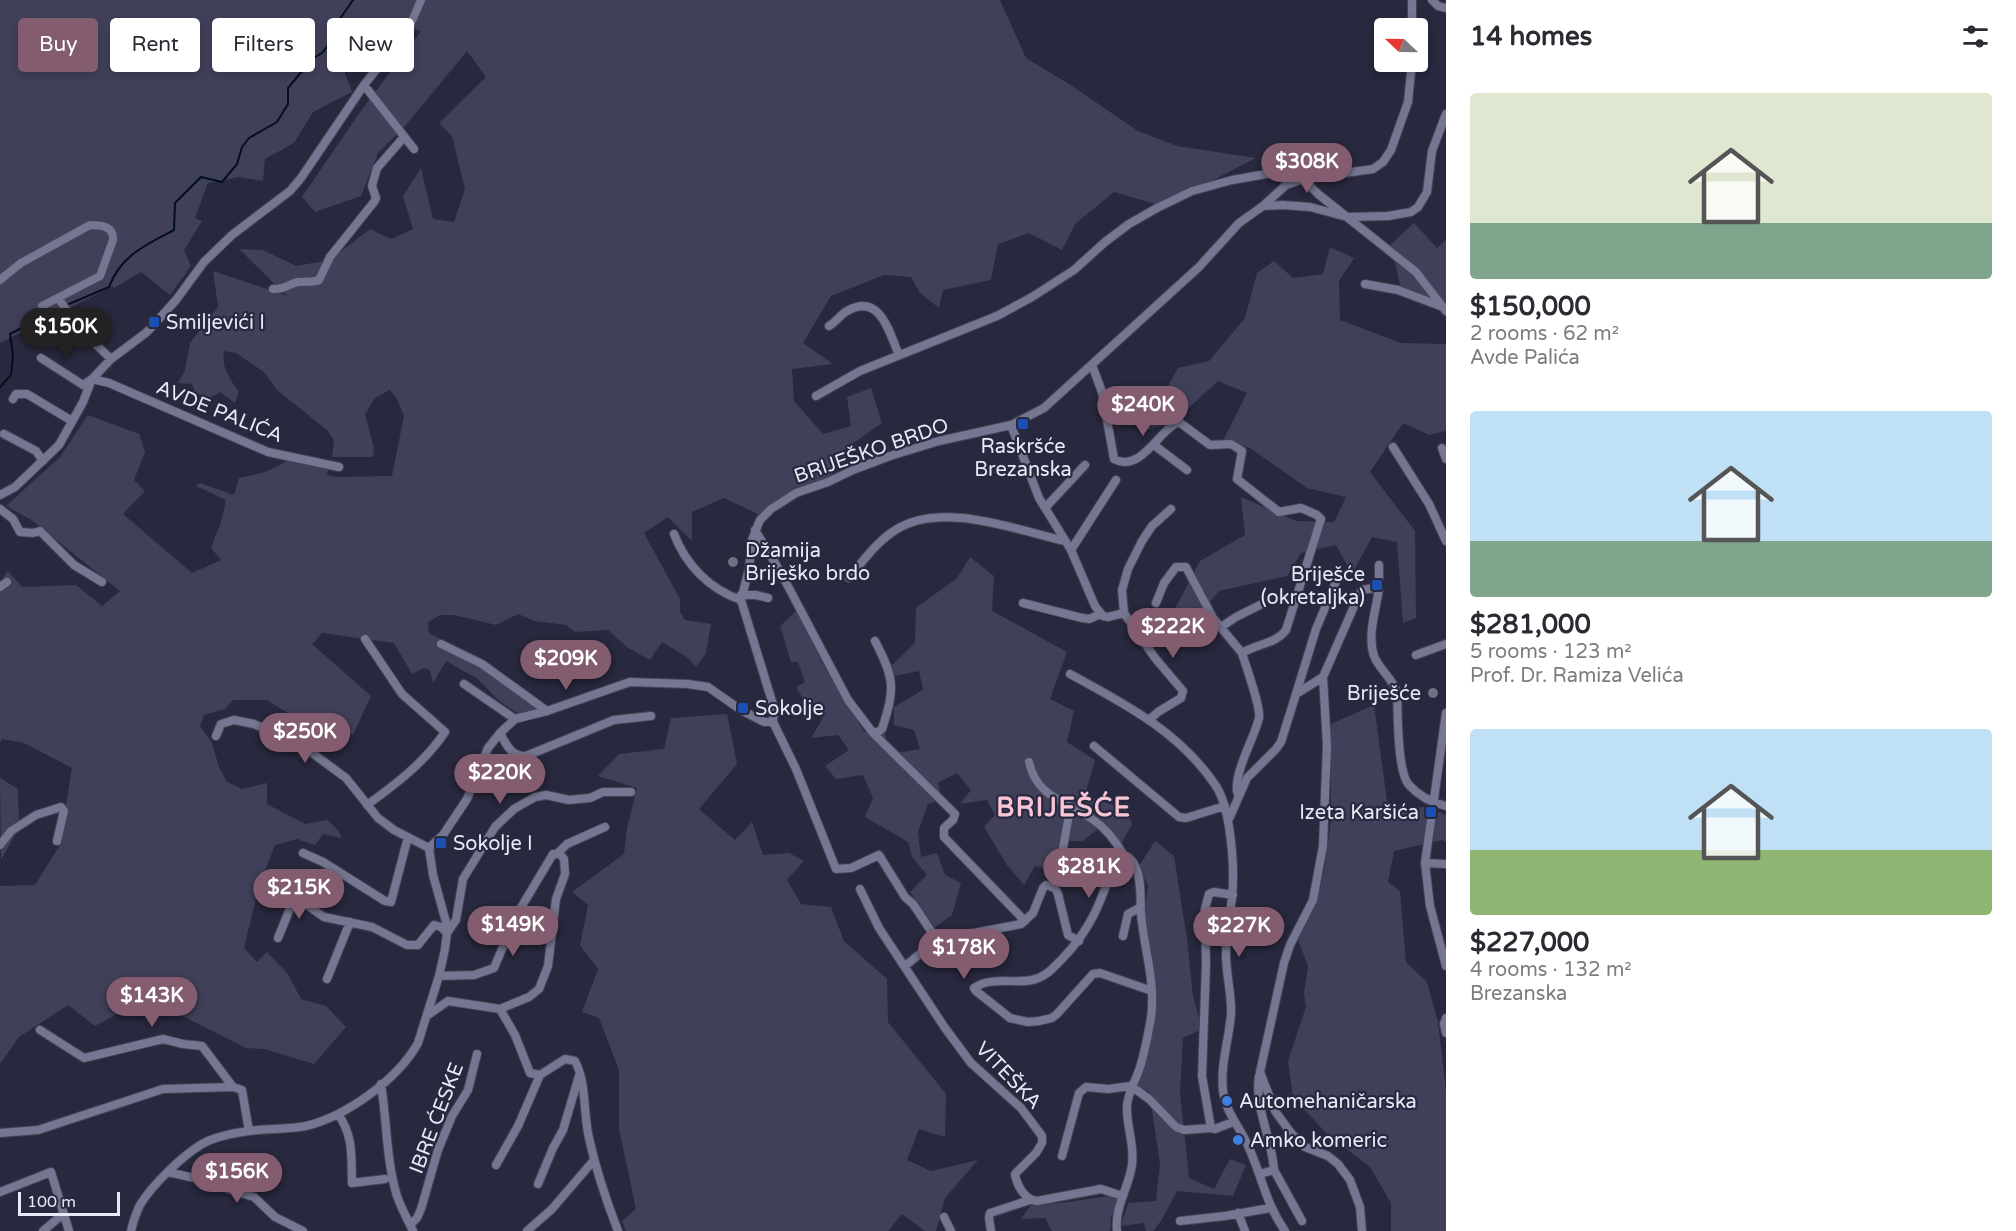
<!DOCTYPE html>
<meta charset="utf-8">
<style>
:root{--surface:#fff;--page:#f7f7f7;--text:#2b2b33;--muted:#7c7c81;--accent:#835d6f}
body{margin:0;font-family:"Varela Round",sans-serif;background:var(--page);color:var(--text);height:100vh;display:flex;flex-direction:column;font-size:22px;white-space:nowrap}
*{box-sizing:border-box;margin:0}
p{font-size:20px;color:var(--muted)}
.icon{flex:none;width:33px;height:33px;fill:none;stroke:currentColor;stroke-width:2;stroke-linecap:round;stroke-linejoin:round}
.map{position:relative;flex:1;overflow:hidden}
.panel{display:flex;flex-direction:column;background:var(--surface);width:570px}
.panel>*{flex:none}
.guide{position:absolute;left:18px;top:18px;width:570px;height:54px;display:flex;gap:12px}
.needle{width:39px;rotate:292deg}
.fabs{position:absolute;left:1374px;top:18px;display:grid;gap:12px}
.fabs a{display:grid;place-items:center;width:54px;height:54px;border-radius:6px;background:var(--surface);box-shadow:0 3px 9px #0003;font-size:30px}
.scale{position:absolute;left:18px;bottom:15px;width:102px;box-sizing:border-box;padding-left:6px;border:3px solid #e8e8f7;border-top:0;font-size:16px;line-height:21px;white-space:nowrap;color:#e8e8f7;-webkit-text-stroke:4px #28283e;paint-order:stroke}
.price{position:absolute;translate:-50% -51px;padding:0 14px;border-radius:21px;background:var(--accent);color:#fff;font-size:20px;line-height:39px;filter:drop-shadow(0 2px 3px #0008)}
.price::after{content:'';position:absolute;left:50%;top:36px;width:18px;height:14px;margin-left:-9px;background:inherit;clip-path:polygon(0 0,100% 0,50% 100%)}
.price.selected{background:#222;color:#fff}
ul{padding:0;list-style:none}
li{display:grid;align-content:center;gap:12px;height:318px;padding:0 24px}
li span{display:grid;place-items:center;height:186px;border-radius:6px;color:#555}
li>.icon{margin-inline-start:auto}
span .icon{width:108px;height:108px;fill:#fffc;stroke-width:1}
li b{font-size:26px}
h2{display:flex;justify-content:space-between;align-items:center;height:72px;padding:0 24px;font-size:26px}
.pill{padding:0 21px;border-radius:6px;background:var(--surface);box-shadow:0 3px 9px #0003;font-size:21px;line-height:54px}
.pill.selected{background:var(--accent);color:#fff}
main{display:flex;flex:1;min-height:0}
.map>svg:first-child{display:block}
</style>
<main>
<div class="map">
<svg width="1446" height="1231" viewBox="0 0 1446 1231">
<rect width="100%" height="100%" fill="#28283e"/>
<path fill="#40405a" d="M0,0H1000L1026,58L1069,84L1138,131L1177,146L1256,158L1192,191L1159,205L1114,192L1075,224L1062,250L1029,233L998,244L991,280L943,290L939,308L920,293L911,277L884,275L831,296L803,343L833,364L792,369L794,401L823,434L851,426L847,397L871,388L882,423L841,452L829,482L795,492L760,515L724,498L692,512V541L668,517L644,533L680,599V612L685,620L711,624L706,653L696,667L687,657L662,642L650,660L628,648L608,630L575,632L566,625L535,621L518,614L496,625L454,615H440L428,622L429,633L488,663L545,708L520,715L498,700L478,679L446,661L433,683L430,670L424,668L412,674L394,643L322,633L312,644L371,696L353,735L331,725L318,732L267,700H233L225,709L204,715L200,726L212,743L219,767L227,782L242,789L267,783V804L305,824L327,820L337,829L342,838L323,834L315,845L297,839L275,845L259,886L244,948L257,962L267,952L288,974L301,999L326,1006L346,1027L314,1064L264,1049L246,1048L147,998L95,1026L68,1005L19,1037L0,1064V886L35,885L60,845L72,768L24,743L2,739L0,743V582L8,571L22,587L76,585L102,606L120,591L33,521L6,506L60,457L88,415L139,434L145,452L134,480L145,491L123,514L192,573L221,560L211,548L221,522L226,500L196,486L200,483L234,495L239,478C258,474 273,471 289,459L328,470L327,475L337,477L392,476L404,416L397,399L390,390L375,398L365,414L374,448L373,457H332L334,440L327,430L277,390L264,372L236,353L224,351C221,368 230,379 239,392L235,403L220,392L208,399L195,392L192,384L178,383L185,370L190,343L218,307L213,271L287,296L239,249L263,250L296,266L330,260L370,229L391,239L413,229L403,196L421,168L433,219L454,222L465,189L452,136L439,123L486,77L467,51L406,125L378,153L361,196L315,212L302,197L358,115L421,31L384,22L341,63L352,92L313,112L294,143L265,159L263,181L239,177L208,183L195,218L202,221L184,250L191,266L170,295L141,272L114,288L113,286L0,343Z
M1414,223L1437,248L1446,240V311L1402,294L1391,244Z
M1330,247L1354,258L1339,281L1340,320L1401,343L1446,344V431L1429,435L1403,423L1370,472L1415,531L1416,618L1403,623L1397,542L1372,537L1352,574L1336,545L1301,553L1287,576L1219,591L1184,633L1165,628L1200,561L1245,535L1241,497L1296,521L1334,522L1346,497L1307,488L1250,448L1224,439L1247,393L1218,381L1172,423L1143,431L1178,368L1209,361L1245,318L1257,273L1274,261L1293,278L1323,274Z
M970,557L994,576L992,611L1067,652L1050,699L1074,711L1067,742L1095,760L1085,795L1126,810L1132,824L1121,844L1099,828L1083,841H1067L1060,853L1050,852L1044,868L1035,866L1024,885L1007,865L984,827L995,815L987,800L960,804L971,790L957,773L938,783L942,799L928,804L918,832L921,857L937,853L945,875L961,883L952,915L935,927L910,892L927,875L912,857L908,842L865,817L873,798L863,775L836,779L825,766L849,750L838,735L811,738L823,718L802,697L796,687L805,682L798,662H791L780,626L803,605L804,626L823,664L864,732L885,733L888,749L896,753L920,749L914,730L894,725V707L923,690L919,671L895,676L891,666L915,643L916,608L957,578Z
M1374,705L1388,808L1428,807L1446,815V842L1442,840L1394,851L1388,882L1400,891L1406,962L1427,982L1438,1022L1446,1090V1231H1391V1203L1370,1167L1328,1135L1293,1097L1288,1061L1306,1007L1304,994L1308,966L1298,940L1317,901L1325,866L1331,821V724Z
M727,714L737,764L699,809L735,840L752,822L763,855L789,853L804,861L787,880L801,904L831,907L844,941L887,979L888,1022L946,1094L945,1137L919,1129L907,1160L931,1171L978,1160L945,1198L936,1231H925L902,1214L888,1231H626L622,1221L636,1209L619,1129V1070L599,1018L582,1012L598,969L580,945L588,905L572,892L624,854L627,828L637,788L598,776L619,754L664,749L671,718Z
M0,778L18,789L19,828L1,860Z
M1155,841L1174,856L1187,939L1193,996L1202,1029L1183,1038L1180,1093L1189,1178L1214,1189L1230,1159L1246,1165L1233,1196L1177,1191L1161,1221L1153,1231H1146L1144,1223L1121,1226L1128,1203L1156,1201L1160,1163L1149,1091L1134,1088L1145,1066L1155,1019L1152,953L1144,914L1148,886L1139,866Z
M1109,1196L1119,1198L1111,1218L1110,1231H1052L1045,1218L1021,1219L1031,1205L1069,1202Z"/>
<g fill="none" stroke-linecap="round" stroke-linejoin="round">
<path stroke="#00111d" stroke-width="2" d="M69,304L109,287C121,255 146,245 174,230L175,203L201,177L222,182L237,164L242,147L249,138L277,122L288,104V88L312,59L322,53L334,38L337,23L353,0
M0,387L11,375L13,356L10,334L59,309"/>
<defs>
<path id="minor" d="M1432,0L1438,6L1446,8
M1412,28V0
M364,85L414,149
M1263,206L1283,205L1310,207L1347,217L1388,216L1411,212L1418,207L1427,192L1432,151L1446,114
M0,280L21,263L90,225C101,225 114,226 113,240L100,276L42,306
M1365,284L1398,290L1443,307
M273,289C283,290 289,284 298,282C306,281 312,283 319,280L330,257L374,202L376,198L372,186L377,168L404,137
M58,298L80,329L111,359
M829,326C836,322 840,315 847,311C880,292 889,332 899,355
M41,358L83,385L92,379L109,383L268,452L339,467
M1092,365L1102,392L1114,459C1141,474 1160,428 1179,422L1210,445L1231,444L1242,451L1237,479L1279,512L1301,508L1317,515L1321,519L1286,630C1276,644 1256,644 1242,653C1246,667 1261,707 1259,718C1255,737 1231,777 1238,795
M816,396L860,371L997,316L1032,297L1074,270L1105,242L1129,224L1157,208L1192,191L1232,180L1266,174L1290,173L1303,179L1318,194L1416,272L1446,311
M13,399L16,394H27L72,421
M1011,425L1039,498L1071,550L1095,606L1103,616L1108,617L1124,613
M4,434L36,451L43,461
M1154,445L1187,470
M1393,447L1429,504L1446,541
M1442,448L1446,459
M0,495L15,487L59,445L83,402L92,379L111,359L147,332L176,300L204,262L232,235L290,191L301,178L364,85L409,28L421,0
M1045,508L1085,465
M0,509L13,519L20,532L33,533L40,531L74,565L102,582
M755,530L781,573L848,700L873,733L955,814L953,820L944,828V837L1025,921
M674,534C686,565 709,589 741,600
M1071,550L1116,480
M1379,565C1379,573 1379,581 1379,589C1376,610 1367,635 1374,656C1379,669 1392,678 1397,692C1398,712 1397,772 1409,785C1419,796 1433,803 1446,806
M849,578C863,561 877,541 897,529C943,501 1016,530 1065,541
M0,587L7,582
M741,595H756L768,598
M1023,603L1082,618L1089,619L1101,614
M1156,603L1164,583L1176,567H1186L1213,618L1242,653
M1221,627L1236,617L1260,605
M365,639L402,694L445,732C425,762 396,784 367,805
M441,644L482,664L547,711
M1416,655L1446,644
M1070,674C1125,704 1180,732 1216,786C1231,809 1235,869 1232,897C1230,916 1226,936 1226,955C1226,975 1232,995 1231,1014C1229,1040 1220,1065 1223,1091C1226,1114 1241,1128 1249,1148C1263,1179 1265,1202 1285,1231
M464,684L515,719
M1296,694L1316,629L1336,582
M1446,713L1425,863L1430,906L1446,966
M1150,719L1158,712L1181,698L1183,691L1155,658L1124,613L1122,590L1128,569L1142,541L1152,526L1171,509
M872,731L877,733L882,729C895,689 895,679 875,641
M500,733C506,744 511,757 526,756L614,720L651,716
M216,736L221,724L234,720L254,724L304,747L346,778L378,818L394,830L429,848
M1094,746L1179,817L1186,818L1225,806
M1029,762C1036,797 1067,802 1092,819C1106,828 1115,840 1123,854
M1229,819L1247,778L1276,749L1281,742L1296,694L1323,677
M0,845L11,831L36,815L61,807L64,811L57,841
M429,848L443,835L467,799L488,748L500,733L515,719L547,711L630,682L688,684L708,687L741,710L764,722H773
M303,853L323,862L385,901L391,902L408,837
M558,853L567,844L605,827
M1425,863L1446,864
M1060,865L1070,809
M860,889L879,928L945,1028L971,1063L1021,1108L1042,1136V1143L1036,1153L1015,1174C1017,1186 1025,1200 1037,1201L1101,1189L1123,1196
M1233,895L1214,892L1209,894L1205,909L1206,965L1202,1076L1211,1128L1215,1129L1233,1122
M1123,936L1128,914L1141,907
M278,938L296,894L311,908L324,917L372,927L407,945H418L434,925L441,927L447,933L456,920L463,879L495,827L514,809L535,797L546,795L569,800L579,799L590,798L603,792H631
M937,940L913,904L905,897L879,855L851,868L836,869L796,769L773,722L774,708L741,600L749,569L752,540L760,520L771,509L796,493L828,482L853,470L890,456L939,441L1011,425L1044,408L1199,267L1239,223L1263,206L1286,185L1303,179L1373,169L1383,162L1391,150L1408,102L1412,62
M905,966L937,940L1021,924L1033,913L1043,888L1046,885L1055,888L1058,894L1068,935L1079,941
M439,976L474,975L494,968L516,916L553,854H560L564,859L565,874L556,899L548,966L539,989L529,997L500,1009
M327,979L350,922
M428,1015L448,1001L500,1009L515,1035L530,1073L540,1075L565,1059L575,1061C587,1084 583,1113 589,1138C596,1170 606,1200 618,1231
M1446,1018L1444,1024L1446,1033
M40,1030L84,1058L163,1039L183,1044L202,1046L233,1087
M381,1084C387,1121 386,1160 397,1196C401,1208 408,1220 413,1231
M338,1114C354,1137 351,1156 352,1183L385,1179
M0,1133L38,1130L163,1089L233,1087L242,1090L249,1131
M1062,1156L1079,1093L1086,1087L1108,1089L1131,1086L1149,1099L1176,1127L1184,1130L1211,1128
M496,1165L518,1126L540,1075
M1274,1170L1302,1221
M168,1172L194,1178L254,1197L275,1217L303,1231
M1259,1174L1274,1170C1272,1138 1254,1107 1259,1076
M538,1184L553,1148L563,1130L579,1076
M0,1192L51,1172L69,1231
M1238,1213L1245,1231
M944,1217L951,1231
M1180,1221L1225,1216L1270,1208
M410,1225L417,1218L421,1209L438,1150L452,1116L468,1090L477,1054
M43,1231L63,1214
M131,1231C133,1222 136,1213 140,1205C152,1185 182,1156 202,1144C214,1137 229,1134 242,1132C263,1128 285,1130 306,1126C347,1116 398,1079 418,1043L439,976L445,949L447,933L446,922L433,875L429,848
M527,1231L552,1209L594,1160
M991,1231L989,1218L990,1213L1030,1200
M1117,1231C1114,1208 1129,1187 1132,1165C1135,1146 1126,1125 1127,1106C1128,1091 1136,1081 1140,1067C1145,1052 1148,1034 1151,1018C1156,982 1144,949 1141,914C1140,899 1142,882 1136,868C1133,861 1128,855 1120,854L1116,859C1101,900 1093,927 1062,959C1053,968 1046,977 1032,980C1014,984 991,976 974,988L976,991L1010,1018L1028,1022L1039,1021L1052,1018L1057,1014L1093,974L1100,973L1152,991
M1362,1231L1360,1207L1350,1180L1338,1164L1328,1156L1305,1147L1291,1133L1275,1111L1260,1072L1284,963L1290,945L1313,900L1323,846L1327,745L1323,677L1359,595L1362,590L1379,587"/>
</defs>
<use href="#minor" stroke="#454457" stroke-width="10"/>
<use href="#minor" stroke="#757691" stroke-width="8"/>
</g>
<g fill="#1a4fb4" stroke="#28283e" stroke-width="2">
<rect x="148" y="316" width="12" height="12" rx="3"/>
<rect x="1017" y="418" width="12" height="12" rx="3"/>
<rect x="1371" y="579" width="12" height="12" rx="3"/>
<rect x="737" y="702" width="12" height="12" rx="3"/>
<rect x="1425" y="806" width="12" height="12" rx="3"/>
<rect x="435" y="837" width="12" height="12" rx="3"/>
</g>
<g fill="#6b7280" stroke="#28283e" stroke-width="2">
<circle cx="733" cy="562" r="6"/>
<circle cx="1433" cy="693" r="6"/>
</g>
<g fill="#3f7fe0" stroke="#28283e" stroke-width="2">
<circle cx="1227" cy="1101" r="6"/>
<circle cx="1238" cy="1140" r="6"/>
</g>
<g text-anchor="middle" stroke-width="4.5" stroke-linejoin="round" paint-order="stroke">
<g font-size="20" fill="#e8e8f7" stroke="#28283e" text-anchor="start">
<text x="166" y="329">Smiljevići I</text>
<text x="1023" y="453" text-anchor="middle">Raskršće<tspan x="1023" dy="23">Brezanska</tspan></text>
<text x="745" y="557">Džamija<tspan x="745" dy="23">Briješko brdo</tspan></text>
<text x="1365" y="581" text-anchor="end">Briješće<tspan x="1365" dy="23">(okretaljka)</tspan></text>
<text x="1421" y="700" text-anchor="end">Briješće</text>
<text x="755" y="715">Sokolje</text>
<text x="1419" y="819" text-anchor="end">Izeta Karšića</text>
<text x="453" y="850">Sokolje I</text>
<text x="1239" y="1108">Automehaničarska</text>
<text x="1250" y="1147">Amko komeric</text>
</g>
<g font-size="20" fill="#e8e8f7" stroke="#28283e">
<text transform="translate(220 411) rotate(22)" y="7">AVDE PALIĆA</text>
<text transform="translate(871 450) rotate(-19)" y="7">BRIJEŠKO BRDO</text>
<text transform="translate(1009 1075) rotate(46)" y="7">VITEŠKA</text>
<text transform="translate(436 1118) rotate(-69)" y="7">IBRE ĆESKE</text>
</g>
<g font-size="26" font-weight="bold" letter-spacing="1.5" fill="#f7c5d5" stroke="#28283e">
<text x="1064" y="816">BRIJEŠĆE</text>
</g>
</g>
</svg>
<div class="fabs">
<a><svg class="needle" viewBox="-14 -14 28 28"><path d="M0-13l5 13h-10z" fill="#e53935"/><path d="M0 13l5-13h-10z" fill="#7c7c81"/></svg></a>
</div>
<div class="scale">100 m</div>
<b class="price" style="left:1307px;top:194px">$308K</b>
<b class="price selected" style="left:66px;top:359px">$150K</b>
<b class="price" style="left:1143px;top:437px">$240K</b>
<b class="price" style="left:1173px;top:659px">$222K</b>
<b class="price" style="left:566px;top:691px">$209K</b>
<b class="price" style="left:305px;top:764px">$250K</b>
<b class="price" style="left:500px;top:805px">$220K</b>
<b class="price" style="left:1089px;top:899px">$281K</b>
<b class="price" style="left:299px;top:920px">$215K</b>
<b class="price" style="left:513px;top:957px">$149K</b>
<b class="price" style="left:1239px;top:958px">$227K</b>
<b class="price" style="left:964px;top:980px">$178K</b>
<b class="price" style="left:152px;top:1028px">$143K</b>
<b class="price" style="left:237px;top:1204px">$156K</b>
<div class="guide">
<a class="pill selected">Buy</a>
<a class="pill">Rent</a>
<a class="pill">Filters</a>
<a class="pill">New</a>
</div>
</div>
<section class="panel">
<h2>14 homes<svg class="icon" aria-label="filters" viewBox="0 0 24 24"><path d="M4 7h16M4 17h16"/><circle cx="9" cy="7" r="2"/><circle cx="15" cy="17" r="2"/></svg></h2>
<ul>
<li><span style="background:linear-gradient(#dfe7d0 70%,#7fa58c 0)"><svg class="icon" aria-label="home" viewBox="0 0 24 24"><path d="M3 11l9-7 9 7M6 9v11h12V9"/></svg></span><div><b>$150,000</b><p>2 rooms · 62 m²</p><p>Avde Palića</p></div></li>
<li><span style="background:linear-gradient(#bfe0f5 70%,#7fa58c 0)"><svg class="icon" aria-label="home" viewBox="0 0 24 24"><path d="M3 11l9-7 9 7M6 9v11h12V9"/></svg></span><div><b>$281,000</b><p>5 rooms · 123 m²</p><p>Prof. Dr. Ramiza Velića</p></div></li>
<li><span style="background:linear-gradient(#bfe0f5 65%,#8fb573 0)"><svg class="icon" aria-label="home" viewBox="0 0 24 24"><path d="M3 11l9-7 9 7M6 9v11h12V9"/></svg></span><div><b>$227,000</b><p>4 rooms · 132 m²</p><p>Brezanska</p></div></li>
</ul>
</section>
</main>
